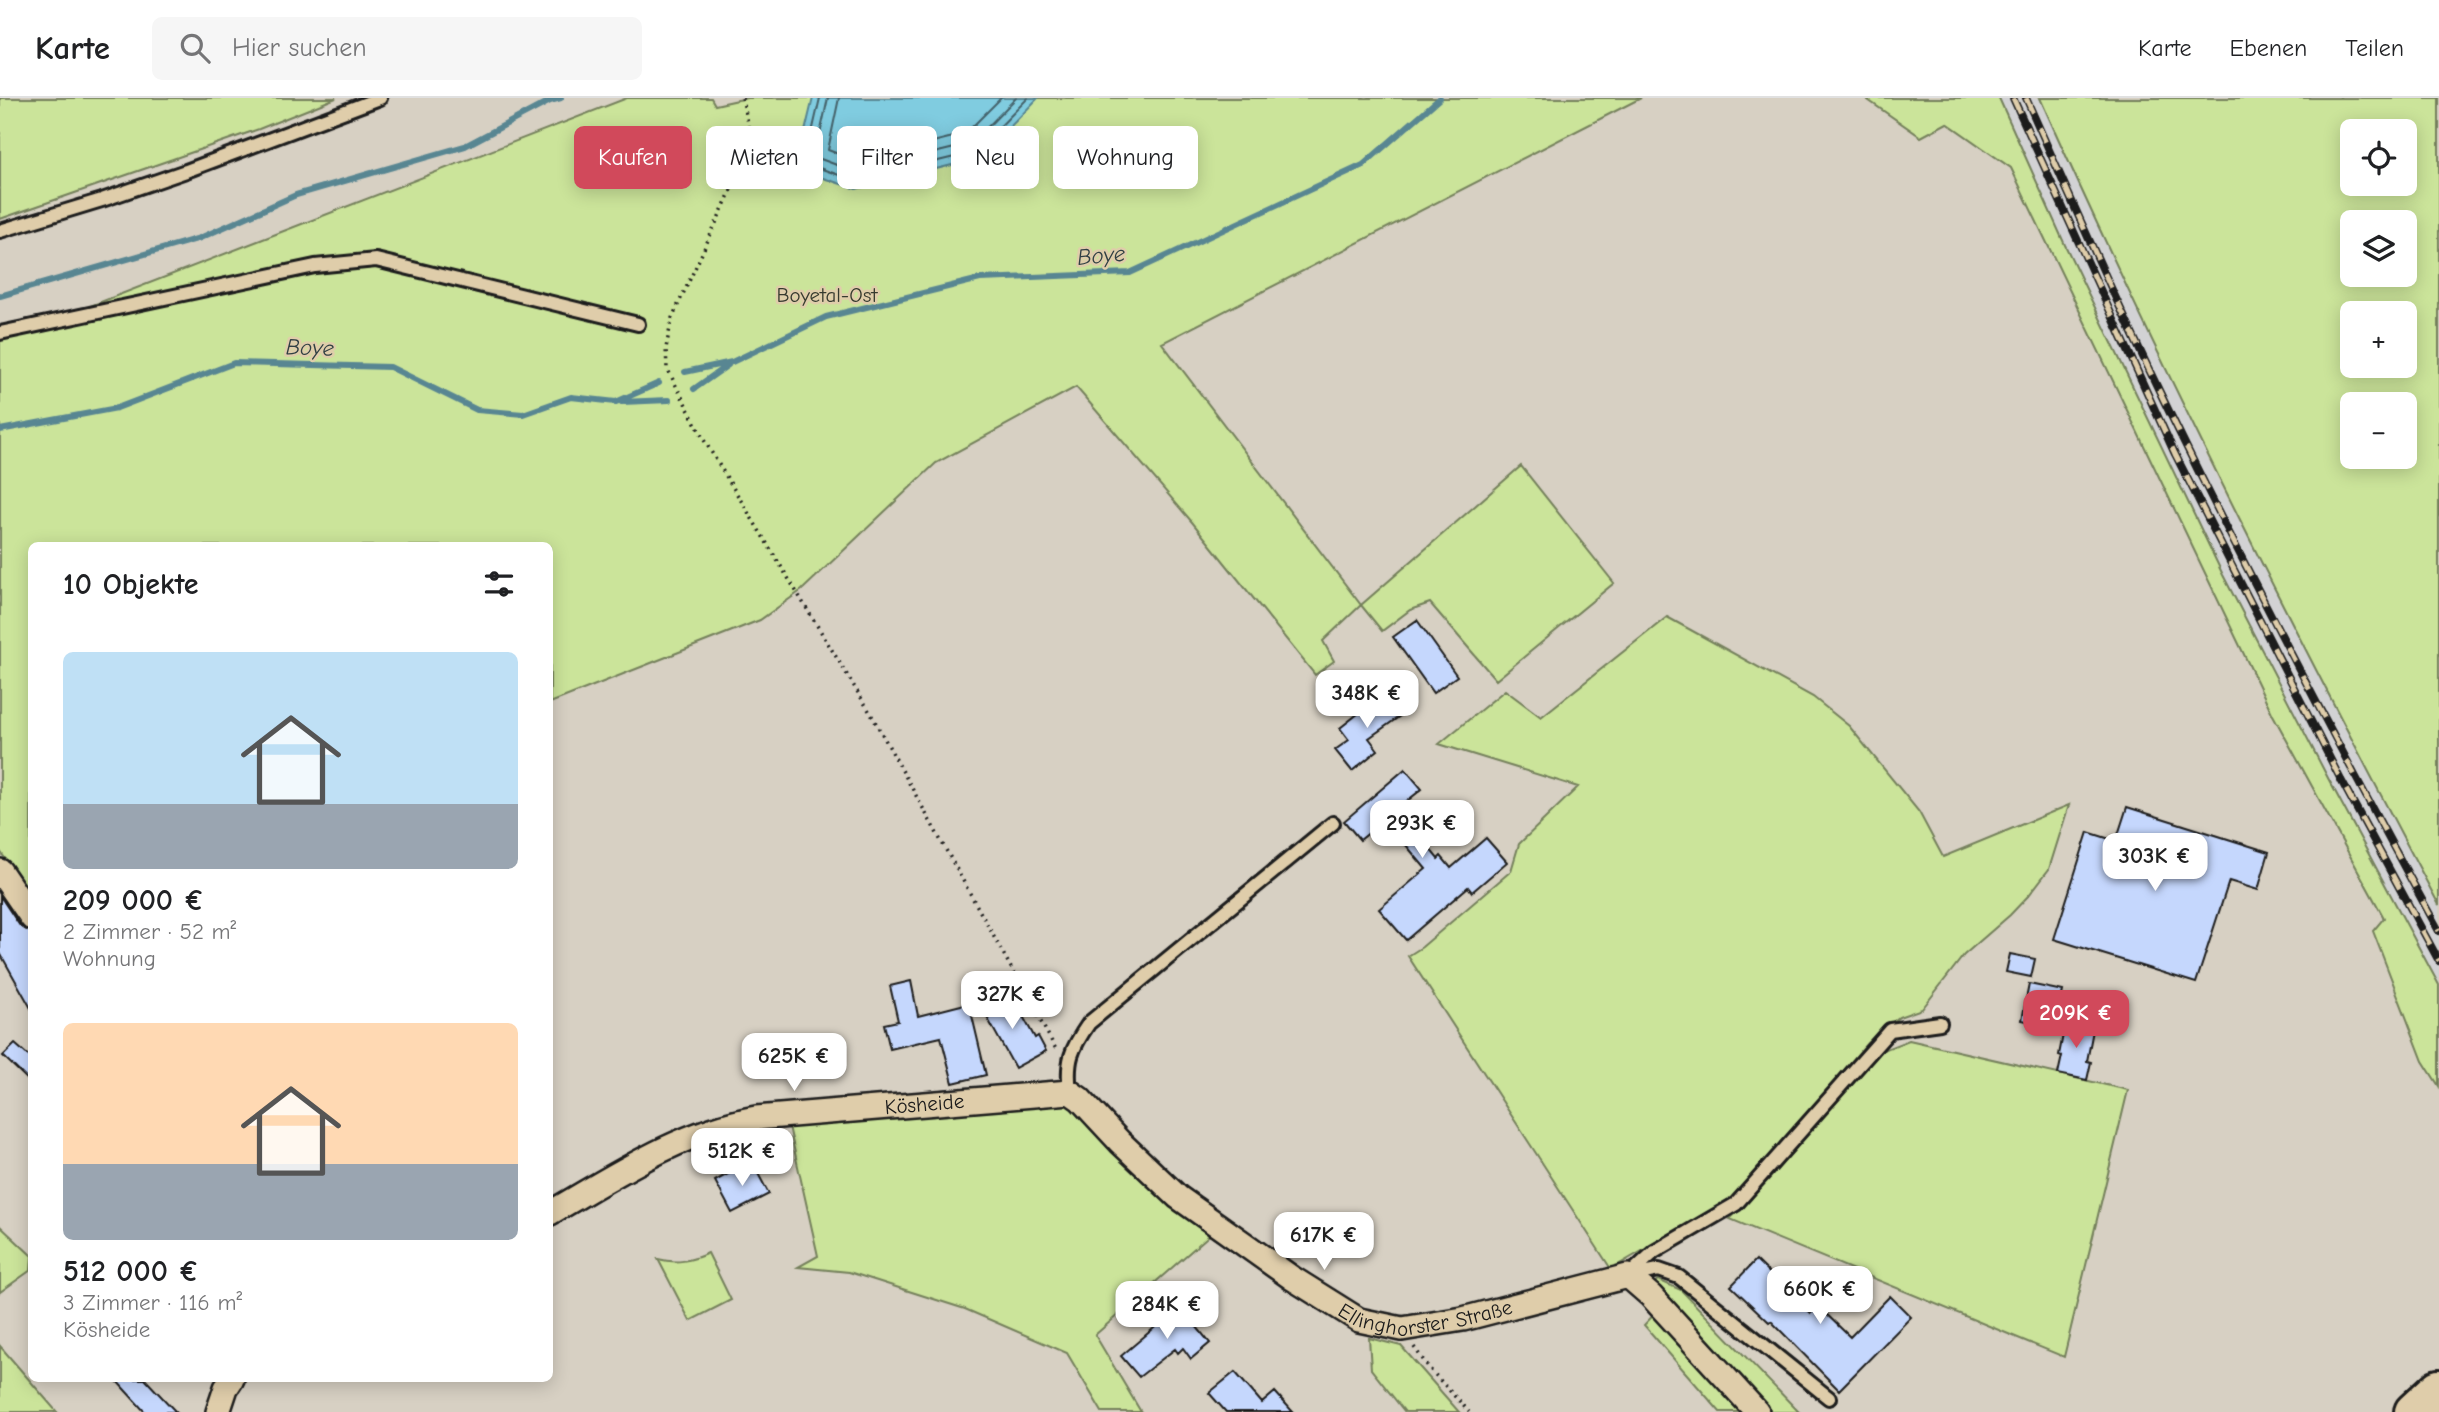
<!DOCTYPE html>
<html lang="de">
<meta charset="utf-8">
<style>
:root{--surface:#fff;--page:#f6f6f6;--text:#202124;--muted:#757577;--line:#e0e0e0;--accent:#d1495b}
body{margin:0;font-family:"Comic Neue",sans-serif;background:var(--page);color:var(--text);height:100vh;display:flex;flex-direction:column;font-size:26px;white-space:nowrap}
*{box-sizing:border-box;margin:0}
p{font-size:23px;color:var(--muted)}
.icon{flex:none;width:38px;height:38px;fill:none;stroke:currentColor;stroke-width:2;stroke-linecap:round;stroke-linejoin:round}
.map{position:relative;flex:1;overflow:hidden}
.drawer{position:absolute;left:28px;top:444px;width:525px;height:840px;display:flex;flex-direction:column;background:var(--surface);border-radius:10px;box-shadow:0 4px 18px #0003}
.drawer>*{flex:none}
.guide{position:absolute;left:574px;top:28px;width:665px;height:63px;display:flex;gap:14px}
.controls{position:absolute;left:2340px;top:21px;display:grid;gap:14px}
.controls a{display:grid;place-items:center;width:77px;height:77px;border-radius:10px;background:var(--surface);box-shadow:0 4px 18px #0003;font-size:35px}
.price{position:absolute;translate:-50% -60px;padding:0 16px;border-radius:14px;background:#fff;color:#222;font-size:23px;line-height:46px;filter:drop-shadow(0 2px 4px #0008)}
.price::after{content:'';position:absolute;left:50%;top:42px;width:21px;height:16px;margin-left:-10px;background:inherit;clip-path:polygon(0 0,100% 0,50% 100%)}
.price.selected{background:var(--accent);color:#fff}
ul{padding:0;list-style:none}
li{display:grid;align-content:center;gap:14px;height:371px;padding:0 35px}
li span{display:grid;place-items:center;height:217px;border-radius:10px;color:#555}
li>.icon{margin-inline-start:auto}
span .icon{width:126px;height:126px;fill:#fffc;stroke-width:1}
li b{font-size:30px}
h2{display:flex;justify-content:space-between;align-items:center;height:84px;padding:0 35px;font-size:30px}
.tag{padding:0 24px;border-radius:10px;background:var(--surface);box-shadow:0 4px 18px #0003;font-size:24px;line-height:63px}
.tag.selected{background:var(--accent);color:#fff}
header{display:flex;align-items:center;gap:42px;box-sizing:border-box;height:98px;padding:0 35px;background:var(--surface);border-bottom:2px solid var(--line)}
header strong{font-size:33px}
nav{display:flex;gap:38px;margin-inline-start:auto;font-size:24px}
.search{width:490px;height:63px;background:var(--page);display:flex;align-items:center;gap:18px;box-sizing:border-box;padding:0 24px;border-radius:10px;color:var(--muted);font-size:26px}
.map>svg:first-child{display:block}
</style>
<header>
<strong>Karte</strong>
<div class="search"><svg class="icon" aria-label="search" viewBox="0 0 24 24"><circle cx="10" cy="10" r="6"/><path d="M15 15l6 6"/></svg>Hier suchen</div>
<nav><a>Karte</a><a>Ebenen</a><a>Teilen</a></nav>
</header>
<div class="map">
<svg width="2439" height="1314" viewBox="0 0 2439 1314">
<rect width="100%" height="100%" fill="#d7d0c3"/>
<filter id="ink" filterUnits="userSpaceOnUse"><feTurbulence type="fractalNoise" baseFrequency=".0143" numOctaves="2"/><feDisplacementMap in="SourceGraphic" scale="14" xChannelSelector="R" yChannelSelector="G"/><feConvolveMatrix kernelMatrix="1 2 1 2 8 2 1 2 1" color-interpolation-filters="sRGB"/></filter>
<g filter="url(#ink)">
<path fill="#d2d2d4" d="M1999,0H2040L2219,384L2439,807V887L2329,682L2223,477L2065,147Z"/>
<path fill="#cbe49a" stroke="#74805b" stroke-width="2" fill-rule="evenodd" d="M0,0H336L259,31L0,121Z
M627,0H711L715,7L747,0H1641L1162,245L1361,507L1521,368L1614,485L1496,582L1430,505L1410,512L1382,533L1361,507L1323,543L1334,563L1315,577L1192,424L1076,289L936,365L802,492L760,522L550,605V448H32L31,798L0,753V243Z
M1865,0H1999L2065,147L2223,477L2329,682L2439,887V988L2423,963L2373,833L2384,820L2273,617L2011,70L1947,25L1921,39Z
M2040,0H2439V807C2298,542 2162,274 2040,0ZM2352,33H2404V86H2352ZM2352,124H2404V177H2352ZM2352,215H2404V268H2352ZM2352,306H2404V359H2352Z
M1667,519L1813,599L1849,628L1919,714L1943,759L2069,707L2049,771L2029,797L2010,817L1964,857L1922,911L1899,919L1867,945L1770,1060L1728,1103L1611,1171L1408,858L1422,849L1511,773L1519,746L1578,689L1439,646L1505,592L1541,619Z
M1909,942L2128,992L2064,1259L1730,1121L1770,1080L1878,954Z
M1066,1005L1076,1011L1214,1133L1095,1237L1141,1314H1102L1067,1255L965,1211L849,1174L798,1169L818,1158L788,1024Z
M0,1128L32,1158L31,1172L0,1194Z
M708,1155L731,1202L690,1223L658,1161C676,1166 691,1163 708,1155Z
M1658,1182L1681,1192L1799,1314H1720L1644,1227L1664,1206L1652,1193L1654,1185Z
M1369,1240L1401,1248L1459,1314H1405L1371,1271Z
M0,1248L57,1314H0Z"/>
<path fill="#80cce0" stroke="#588692" stroke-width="2" d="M813,0H1038L980,60L856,91L796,71Z"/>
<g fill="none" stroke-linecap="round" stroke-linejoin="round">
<path stroke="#44626a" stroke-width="2" d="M820,0L805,65L856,83L975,54L1028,0
M828,0L815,59L856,74L971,46L1016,0
M839,0L828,52L857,63L965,36L1001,0"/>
<path stroke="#588692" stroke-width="6" d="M0,198L200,140L296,97L465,48L550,3L561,0
M685,274L732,264L826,219L980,181L1130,175L1363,67L1440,0
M694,291L728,267
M622,304L669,302
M0,332L117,310L234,265L390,269L477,312L523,316L571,299L616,304L659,285"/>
</g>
<path fill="#c5d7fd" stroke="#1c1c1c" stroke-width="2" d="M1417,522L1457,578L1433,595L1393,539Z
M1387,593L1403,616L1369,640L1378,652L1352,673L1335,652L1349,642L1340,630Z
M1405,671L1422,691L1397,711L1438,761L1441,758L1451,770L1486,740L1507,764L1472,794L1468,789L1406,842L1379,811L1426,771L1385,722L1360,742L1344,723Z
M2127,709L2269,754L2258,792L2229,783L2196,885L2054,841L2088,734L2116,743Z
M0,798L20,828L32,835V912L0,855Z
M2010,856L2035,861L2031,879L2006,874Z
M911,883L918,918L969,905L986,977L953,985L941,939L890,951L884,926L898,923L890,888Z
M2029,886L2063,893L2055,929L2022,922Z
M999,898L1004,907L1015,904L1035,940L1038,938L1046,953L1015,970L978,903Z
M2066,921L2094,927L2087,963L2091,964L2087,982L2058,976L2062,958L2059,957Z
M15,946L32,961V986L3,958Z
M754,1068L769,1096L732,1115L715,1083L739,1070L741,1075Z
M1756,1162L1811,1215L1818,1208L1850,1239L1890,1198L1911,1219L1839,1292L1771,1223L1769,1224L1731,1188Z
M1185,1204L1201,1223L1196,1228L1210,1245L1191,1261L1183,1250L1178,1255L1175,1251L1139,1279L1121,1258Z
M1235,1274L1262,1305L1275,1294L1293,1314H1226L1209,1295Z
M115,1281H145L176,1314H145Z"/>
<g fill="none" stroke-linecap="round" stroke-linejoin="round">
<defs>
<path id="service" d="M0,133L102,102L186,73L380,0
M0,235L315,168L376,162L638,226
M1070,994C1066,963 1071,951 1089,925L1333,725
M1628,1178L1654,1154L1736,1106L1890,932L1940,925
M1628,1178L1659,1172L1679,1179L1829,1300"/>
<g id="minor">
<path d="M0,773L32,820"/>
<path id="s1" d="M550,1115C616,1077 680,1034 756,1020L1070,994L1080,1001L1120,1044L1178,1099L1292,1180L1359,1222L1402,1231L1463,1221L1628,1178L1651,1198L1757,1314"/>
<path d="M218,1314L226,1290L232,1281"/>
</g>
<path id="motorway" d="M2414,1314L2439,1291"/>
</defs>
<use href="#service" stroke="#1c1c1c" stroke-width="18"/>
<use href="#minor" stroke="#1c1c1c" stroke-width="28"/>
<use href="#motorway" stroke="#1c1c1c" stroke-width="44"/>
<path stroke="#1c1c1c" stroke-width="3.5" stroke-dasharray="2 5" stroke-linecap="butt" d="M742,0L753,45L672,220L666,250L667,270L704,342L871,616L1057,953
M1414,1249L1429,1270L1469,1314"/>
<use href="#service" stroke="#dfcdaa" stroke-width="12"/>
<use href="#minor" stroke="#dfcdaa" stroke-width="23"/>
<use href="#motorway" stroke="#dfcdaa" stroke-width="38"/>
<defs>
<path id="rail" d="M2013,0L2175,356L2341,682L2439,863
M2026,0C2078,117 2130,235 2187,350C2267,513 2352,674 2439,833"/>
</defs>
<use href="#rail" stroke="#1c1c1c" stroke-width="8"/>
<use href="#rail" stroke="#dfcdaa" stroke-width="5" stroke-dasharray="16" stroke-linecap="butt"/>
</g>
</g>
<g text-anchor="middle" stroke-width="5" stroke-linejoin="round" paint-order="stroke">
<g font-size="21" fill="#363a2f" stroke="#dfcdaa">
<text x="827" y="204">Boyetal-Ost</text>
</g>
<g font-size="21" fill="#1c1c1c" stroke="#dfcdaa">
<text dy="7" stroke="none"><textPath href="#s1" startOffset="397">Kösheide</textPath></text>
<text dy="7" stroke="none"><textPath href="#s1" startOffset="980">Ellinghorster Straße</textPath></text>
</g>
<g font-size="23" font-style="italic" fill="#303f43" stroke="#dfcdaa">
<text transform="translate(1101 157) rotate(-5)" y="8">Boye</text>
<text transform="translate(310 249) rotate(2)" y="8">Boye</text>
</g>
</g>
</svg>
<div class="controls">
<a><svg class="icon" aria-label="locate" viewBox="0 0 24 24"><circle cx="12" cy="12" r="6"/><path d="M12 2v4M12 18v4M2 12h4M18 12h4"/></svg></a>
<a><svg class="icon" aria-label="layers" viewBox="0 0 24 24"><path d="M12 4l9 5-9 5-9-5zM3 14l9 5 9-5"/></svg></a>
<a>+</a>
<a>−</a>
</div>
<b class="price" style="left:1367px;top:632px">348K €</b>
<b class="price" style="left:1422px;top:762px">293K €</b>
<b class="price" style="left:2155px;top:795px">303K €</b>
<b class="price" style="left:1012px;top:933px">327K €</b>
<b class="price selected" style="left:2076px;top:952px">209K €</b>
<b class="price" style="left:794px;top:995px">625K €</b>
<b class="price" style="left:742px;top:1090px">512K €</b>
<b class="price" style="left:1324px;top:1174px">617K €</b>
<b class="price" style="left:1820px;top:1228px">660K €</b>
<b class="price" style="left:1167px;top:1243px">284K €</b>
<div class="guide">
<a class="tag selected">Kaufen</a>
<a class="tag">Mieten</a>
<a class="tag">Filter</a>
<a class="tag">Neu</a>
<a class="tag">Wohnung</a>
</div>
<section class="drawer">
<h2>10 Objekte<svg class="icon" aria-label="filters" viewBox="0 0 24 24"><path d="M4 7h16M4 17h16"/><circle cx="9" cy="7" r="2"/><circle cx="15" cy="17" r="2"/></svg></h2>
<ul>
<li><span style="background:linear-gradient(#bfe0f5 70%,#9aa5b1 0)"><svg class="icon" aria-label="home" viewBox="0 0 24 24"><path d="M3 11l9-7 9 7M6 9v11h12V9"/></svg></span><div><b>209 000 €</b><p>2 Zimmer · 52 m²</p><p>Wohnung</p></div></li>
<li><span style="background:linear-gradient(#ffd9b3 65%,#9aa5b1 0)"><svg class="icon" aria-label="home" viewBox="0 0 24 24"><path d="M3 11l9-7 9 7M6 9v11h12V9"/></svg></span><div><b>512 000 €</b><p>3 Zimmer · 116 m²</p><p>Kösheide</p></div></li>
</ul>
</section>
</div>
